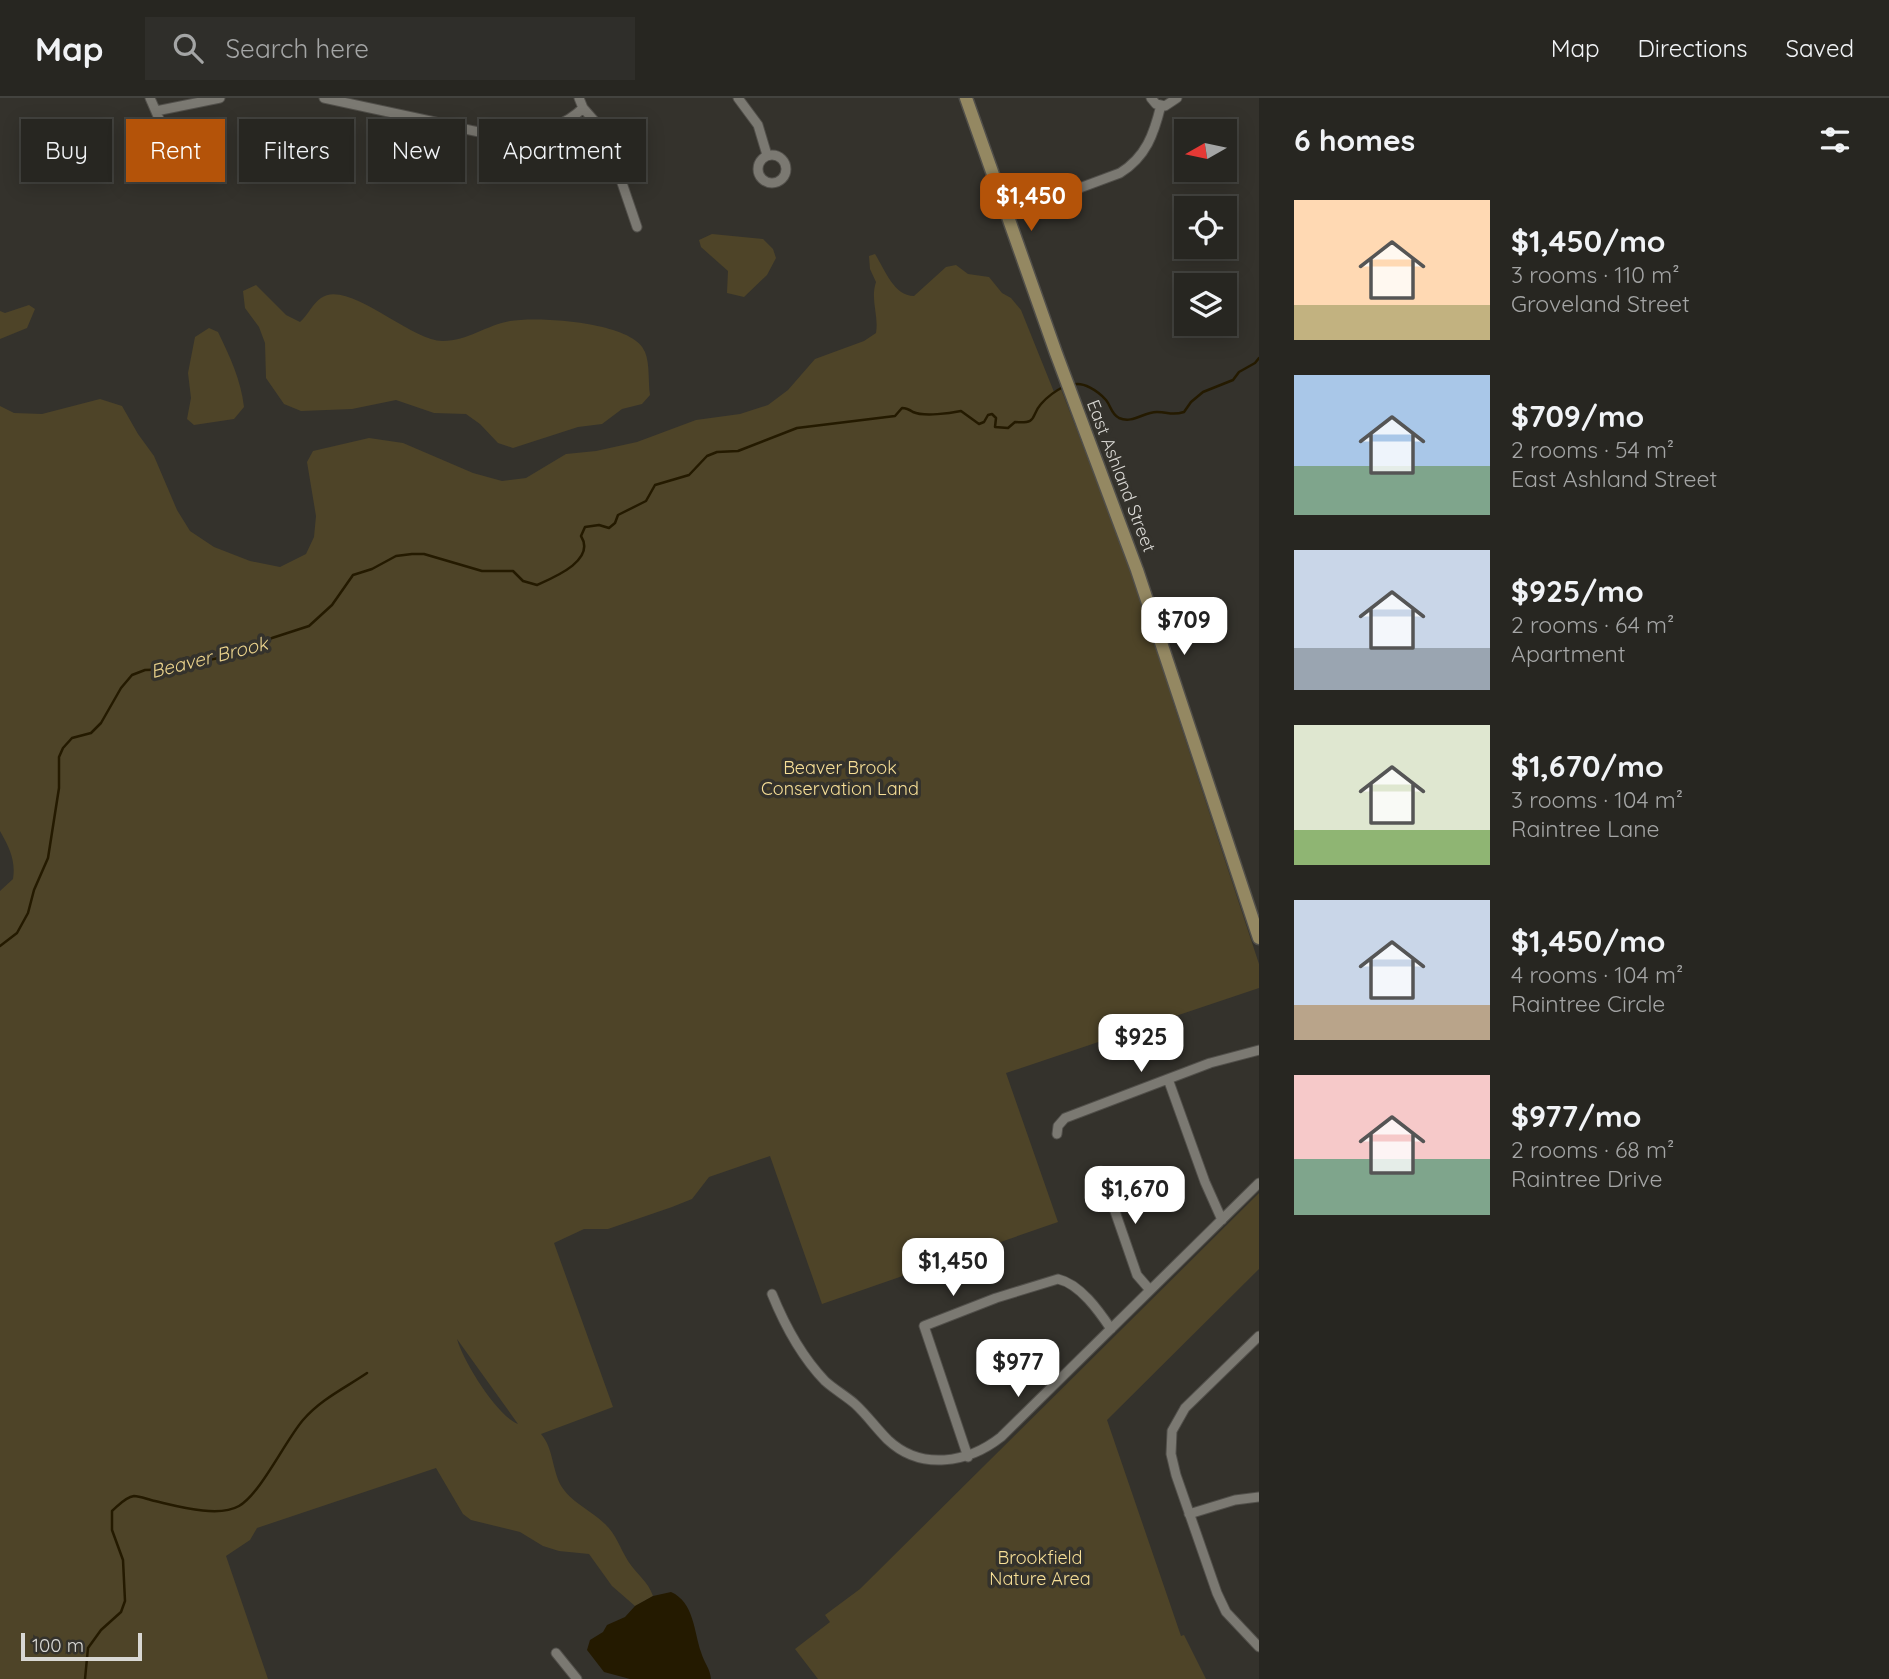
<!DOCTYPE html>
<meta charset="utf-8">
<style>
:root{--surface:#272621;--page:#2f2e2a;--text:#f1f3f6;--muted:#a4a5a5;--line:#43433f;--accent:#b45309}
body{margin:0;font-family:Quicksand,sans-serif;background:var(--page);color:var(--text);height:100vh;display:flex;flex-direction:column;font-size:26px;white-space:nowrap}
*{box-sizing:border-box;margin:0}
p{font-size:23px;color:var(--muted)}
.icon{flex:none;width:38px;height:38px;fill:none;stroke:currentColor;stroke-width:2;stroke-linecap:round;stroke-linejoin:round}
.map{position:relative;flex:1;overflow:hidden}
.details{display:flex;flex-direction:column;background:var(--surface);width:630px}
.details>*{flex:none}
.banner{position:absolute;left:21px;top:21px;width:665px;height:63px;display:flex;gap:14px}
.needle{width:46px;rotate:261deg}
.tools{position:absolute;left:1174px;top:21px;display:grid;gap:14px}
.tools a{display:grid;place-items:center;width:63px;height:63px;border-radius:0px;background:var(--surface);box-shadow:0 4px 18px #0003,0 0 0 2px var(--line);font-size:35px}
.scale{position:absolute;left:21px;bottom:18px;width:121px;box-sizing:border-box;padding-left:7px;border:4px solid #d9d8d4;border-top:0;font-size:19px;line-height:24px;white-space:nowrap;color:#d9d8d4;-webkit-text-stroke:5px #34322c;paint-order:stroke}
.price{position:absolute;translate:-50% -60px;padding:0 16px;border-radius:14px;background:#fff;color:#222;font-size:23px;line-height:46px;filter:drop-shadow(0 2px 4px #0008)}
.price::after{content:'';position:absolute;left:50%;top:42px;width:21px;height:16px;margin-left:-10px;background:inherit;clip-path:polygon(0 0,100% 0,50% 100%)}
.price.current{background:var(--accent);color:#fff}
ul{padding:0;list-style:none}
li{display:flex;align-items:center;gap:21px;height:175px;padding:0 35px}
li span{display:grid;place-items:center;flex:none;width:196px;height:140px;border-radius:0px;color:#555}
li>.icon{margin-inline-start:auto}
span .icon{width:84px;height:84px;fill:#fffc;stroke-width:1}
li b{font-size:30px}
h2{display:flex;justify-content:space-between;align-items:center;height:84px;padding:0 35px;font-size:30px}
.tag{padding:0 24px;border-radius:0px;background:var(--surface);box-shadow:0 4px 18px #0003,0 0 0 2px var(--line);font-size:24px;line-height:63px}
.tag.current{background:var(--accent);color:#fff}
header{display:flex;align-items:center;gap:42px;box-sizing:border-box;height:98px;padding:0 35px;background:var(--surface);border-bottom:2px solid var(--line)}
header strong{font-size:33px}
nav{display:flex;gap:38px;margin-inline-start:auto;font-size:24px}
.search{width:490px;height:63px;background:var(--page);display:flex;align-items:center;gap:18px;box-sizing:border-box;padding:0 24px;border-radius:0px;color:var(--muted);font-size:26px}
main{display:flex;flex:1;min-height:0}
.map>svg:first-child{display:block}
</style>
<header>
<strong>Map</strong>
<div class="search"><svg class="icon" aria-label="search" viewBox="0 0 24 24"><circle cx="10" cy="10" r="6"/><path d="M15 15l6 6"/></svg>Search here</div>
<nav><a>Map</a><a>Directions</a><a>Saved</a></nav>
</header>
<main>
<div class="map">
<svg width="1259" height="1581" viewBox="0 0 1259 1581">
<rect width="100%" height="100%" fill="#34322c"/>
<path fill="#4e4428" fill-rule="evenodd" d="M712,136L763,141L773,151L776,160L767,177L744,199L727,195L728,173L701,149L699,142Z
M875,156C885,172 894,198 914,198L946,169L956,167L968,176L989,179L1002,195L1011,200L1021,212L1054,294L1061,291L1131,472L1150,532L1179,598L1172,601L1259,866V890L1006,975L1058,1124L822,1206L770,1058L709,1079L692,1101L672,1109L608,1131H584L554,1145L613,1309L541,1336C553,1350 552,1369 560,1386C570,1404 591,1412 605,1426C616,1436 620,1450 628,1463C636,1476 648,1483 653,1498L635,1508L612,1488L589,1456L559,1453L543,1448L520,1434L471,1422L463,1416L436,1370L257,1430L250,1442L226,1458L268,1581H0V793L13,781C16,762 9,749 0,733V308L14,315L42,316L100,301L122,308L138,336L154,358L177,412L190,433L214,449L250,463L280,469L306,456L314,439L316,418L307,364L313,353L369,340L403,345L473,375L502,383L526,380L566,356L596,353L637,344L696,322L740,316L768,307L788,292L815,261L864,243L876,235C879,217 870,202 876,184L870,171L869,158ZM457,1241L518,1326C497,1318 463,1263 457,1241Z
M256,187L286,217L300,224C308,217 313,205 321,200C347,180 412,244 443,243C467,243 487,227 510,223C538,218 635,224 645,254C650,266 648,284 650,297L642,306L622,311L602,326L578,329L513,350L498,345L480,326L466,316L434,315L396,302L352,311L301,313L284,306L266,280L265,245L259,229L245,210L243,193Z
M29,207L35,211L27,230L0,241V213L5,215Z
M209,230L218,234C230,259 241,282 244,309L234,321L194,327L187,321L191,300L188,275L195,239Z
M1259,1095V1171L1107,1322L1181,1538L1184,1537L1206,1581H818L795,1551L830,1524L825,1517L860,1491Z"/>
<path fill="#241a00" d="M671,1494C694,1504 694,1534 701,1554C704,1565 710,1570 711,1581H630L604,1574L587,1552L590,1542L603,1534L607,1527L625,1519L635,1508L653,1498Z"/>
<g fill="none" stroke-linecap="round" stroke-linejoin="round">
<path stroke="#241a00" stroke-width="2.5" d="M1072,287C1083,283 1098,293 1106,302C1111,308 1111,316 1119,320C1133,326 1143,314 1157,314C1169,314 1171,318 1184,314L1191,304L1203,294L1233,282L1239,274L1255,265L1259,260
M0,848L17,835L28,815L34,792L48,760L59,690V659L63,650L72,640L91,635L101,625L121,590L132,577L145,572L176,571L192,565L219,560L232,554L251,552L272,540L309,528L332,507L353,477L372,471L396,458L412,456H424L482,473H513L523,483L537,487C555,479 596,462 581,438L585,429L599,427L609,430L615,425L618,417L646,403L655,387L689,377L707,358L717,354L738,353L797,330L895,318L902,310C906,310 910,312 913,314C924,319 951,315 961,313L979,326L984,324L988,317L992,316L996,320L995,329L1008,330L1015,324C1039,326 1030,318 1041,306C1047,299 1057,292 1065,288
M85,1581L88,1550L101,1532L121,1514L125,1503L123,1462L112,1432V1413C118,1408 125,1399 134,1398C140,1398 149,1402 155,1403C177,1408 218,1420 239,1408C261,1395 285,1343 303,1322C321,1301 345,1290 367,1275"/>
<defs>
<path id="minor" d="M150,0L167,39
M324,0C361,8 398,16 435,24C462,30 491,39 520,37C542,35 567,26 583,10
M579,0L583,10L605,35L637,129
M738,0L758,27L767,57
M1151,0L1156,6L1165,8L1177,0
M156,13L220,0
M758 71a14 14 0 1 1 28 0a14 14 0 1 1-28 0Z
M1007,117L1120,75C1146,59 1154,36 1161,7
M1168,981L1205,1084L1222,1122
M1057,1036L1058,1028L1065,1020L1210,965L1259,952
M1101,1073L1137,1177L1150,1192
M772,1196C785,1228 801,1258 825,1283C835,1292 846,1298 855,1306C867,1317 876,1330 888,1342C921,1373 968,1365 1001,1339L1259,1085
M1259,1238L1185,1310L1172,1333L1171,1356L1176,1377L1217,1495L1226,1514L1259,1549
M968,1359L924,1228L996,1200L1058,1181C1080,1186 1099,1213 1111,1231
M1189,1416L1235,1402L1259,1399
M556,1555L577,1581"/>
<path id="secondary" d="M966,0L1056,255L1137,472L1259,840"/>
</defs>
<use href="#minor" stroke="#514f4a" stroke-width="11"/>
<use href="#secondary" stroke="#514f4a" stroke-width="15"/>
<use href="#minor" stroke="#7b7972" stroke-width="9"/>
<use href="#secondary" stroke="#948862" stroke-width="12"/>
</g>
<g text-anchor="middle" stroke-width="7" stroke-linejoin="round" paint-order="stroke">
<g font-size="18" fill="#d9d8d4" stroke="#34322c">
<text transform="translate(1121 378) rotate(69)" y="6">East Ashland Street</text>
</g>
<g font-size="18" fill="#f7df97" stroke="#34322c">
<text x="840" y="676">Beaver Brook<tspan x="840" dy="21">Conservation Land</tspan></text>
<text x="1040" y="1466">Brookfield<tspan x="1040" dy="21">Nature Area</tspan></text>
</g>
<g font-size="19" font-style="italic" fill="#ecd48d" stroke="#34322c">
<text transform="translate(209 559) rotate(-14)" y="7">Beaver Brook</text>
</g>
</g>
</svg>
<div class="tools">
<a><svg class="needle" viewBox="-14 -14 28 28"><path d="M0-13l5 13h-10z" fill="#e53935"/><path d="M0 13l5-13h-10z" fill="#a4a5a5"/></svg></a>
<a><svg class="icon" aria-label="locate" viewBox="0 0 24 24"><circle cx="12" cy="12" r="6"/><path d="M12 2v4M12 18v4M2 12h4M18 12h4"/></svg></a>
<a><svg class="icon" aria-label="layers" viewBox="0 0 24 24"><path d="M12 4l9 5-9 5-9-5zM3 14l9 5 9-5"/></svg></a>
</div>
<div class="scale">100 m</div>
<b class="price current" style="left:1031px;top:135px">$1,450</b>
<b class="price" style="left:1184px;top:559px">$709</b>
<b class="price" style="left:1141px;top:976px">$925</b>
<b class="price" style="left:1135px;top:1128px">$1,670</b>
<b class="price" style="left:953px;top:1200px">$1,450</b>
<b class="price" style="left:1018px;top:1301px">$977</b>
<div class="banner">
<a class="tag">Buy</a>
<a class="tag current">Rent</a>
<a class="tag">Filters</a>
<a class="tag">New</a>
<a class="tag">Apartment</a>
</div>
</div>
<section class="details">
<h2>6 homes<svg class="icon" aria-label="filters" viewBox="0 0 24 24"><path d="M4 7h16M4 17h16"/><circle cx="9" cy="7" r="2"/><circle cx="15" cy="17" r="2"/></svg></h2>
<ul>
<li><span style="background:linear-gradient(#ffd9b3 75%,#c2b280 0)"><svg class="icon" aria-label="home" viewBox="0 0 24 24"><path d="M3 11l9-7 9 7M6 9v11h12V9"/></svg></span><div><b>$1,450/mo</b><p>3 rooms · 110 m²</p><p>Groveland Street</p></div></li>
<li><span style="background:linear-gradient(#a9c7e8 65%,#7fa58c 0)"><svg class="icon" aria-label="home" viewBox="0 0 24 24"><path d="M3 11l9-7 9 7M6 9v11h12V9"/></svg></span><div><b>$709/mo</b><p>2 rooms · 54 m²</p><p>East Ashland Street</p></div></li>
<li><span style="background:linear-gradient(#c9d6e8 70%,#9aa5b1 0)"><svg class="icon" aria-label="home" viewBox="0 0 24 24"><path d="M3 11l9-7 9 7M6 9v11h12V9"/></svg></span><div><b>$925/mo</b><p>2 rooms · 64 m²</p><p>Apartment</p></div></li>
<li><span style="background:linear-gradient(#dfe7d0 75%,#8fb573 0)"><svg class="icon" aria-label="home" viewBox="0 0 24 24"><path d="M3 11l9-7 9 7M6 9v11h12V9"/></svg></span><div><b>$1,670/mo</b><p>3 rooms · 104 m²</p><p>Raintree Lane</p></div></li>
<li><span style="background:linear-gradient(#c9d6e8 75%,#b9a48a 0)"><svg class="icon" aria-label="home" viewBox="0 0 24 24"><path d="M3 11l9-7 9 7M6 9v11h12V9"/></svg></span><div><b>$1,450/mo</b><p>4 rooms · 104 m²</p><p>Raintree Circle</p></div></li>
<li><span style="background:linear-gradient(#f6c9c9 60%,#7fa58c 0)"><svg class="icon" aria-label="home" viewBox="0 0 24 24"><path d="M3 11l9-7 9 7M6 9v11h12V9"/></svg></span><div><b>$977/mo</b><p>2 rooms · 68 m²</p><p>Raintree Drive</p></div></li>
</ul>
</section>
</main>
